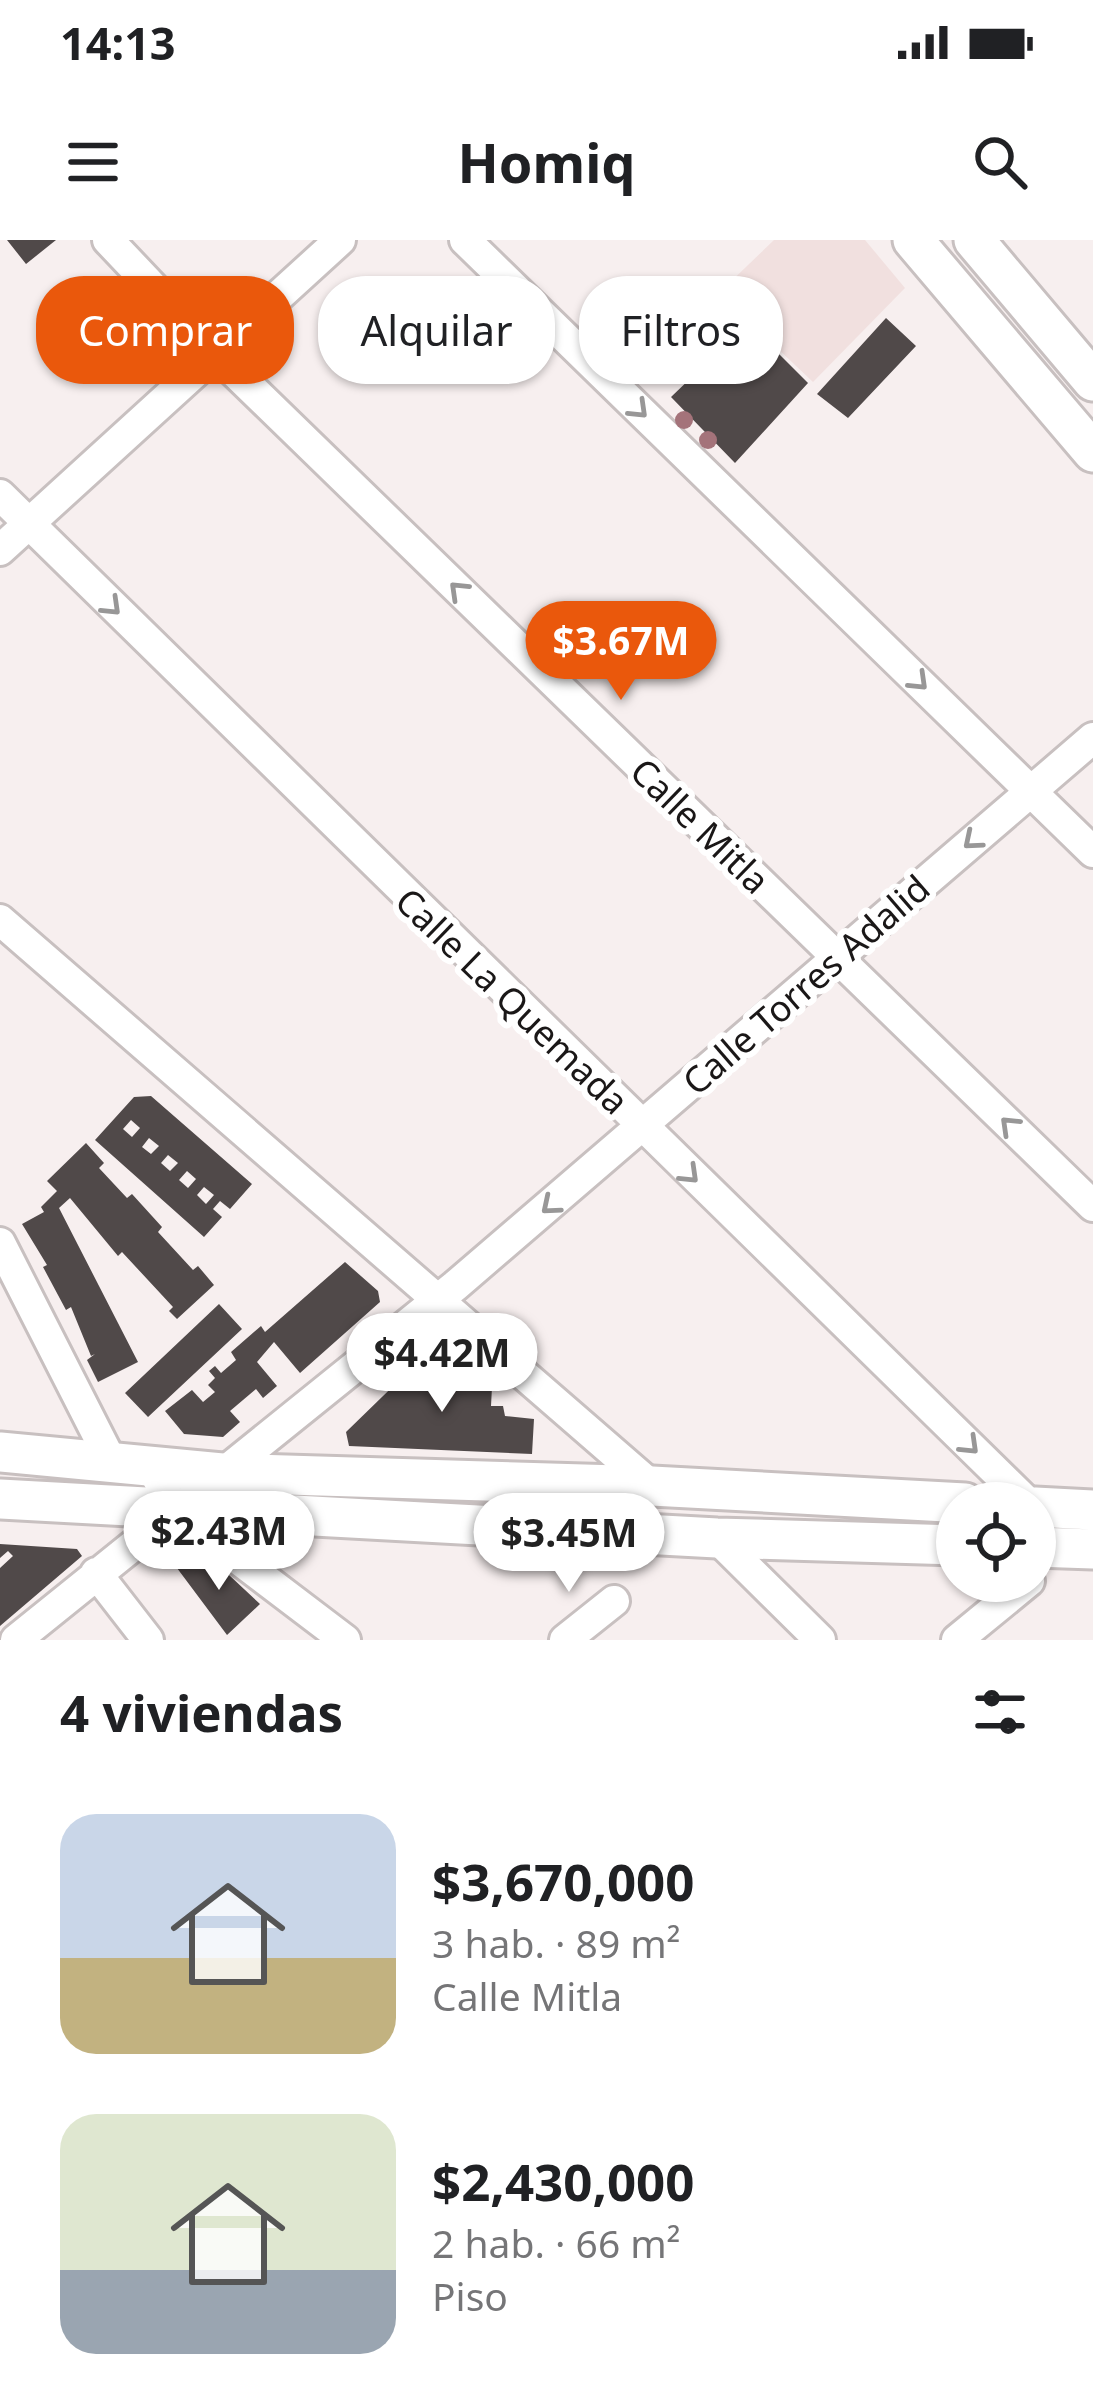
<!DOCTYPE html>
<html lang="es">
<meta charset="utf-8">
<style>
:root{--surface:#fff;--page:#f2f2f2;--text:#202124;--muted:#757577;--accent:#ea580c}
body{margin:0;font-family:"Noto Sans",sans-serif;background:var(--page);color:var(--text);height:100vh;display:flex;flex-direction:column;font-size:45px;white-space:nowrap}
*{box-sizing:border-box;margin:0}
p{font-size:39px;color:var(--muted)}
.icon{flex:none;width:66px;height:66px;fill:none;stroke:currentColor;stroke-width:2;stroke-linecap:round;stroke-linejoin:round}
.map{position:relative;height:1400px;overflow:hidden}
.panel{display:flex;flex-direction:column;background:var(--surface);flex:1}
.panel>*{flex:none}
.top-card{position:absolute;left:36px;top:36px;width:1023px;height:108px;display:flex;gap:24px}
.controls{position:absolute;left:936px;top:1242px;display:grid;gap:24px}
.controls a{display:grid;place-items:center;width:120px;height:120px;border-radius:50%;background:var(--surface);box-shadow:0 3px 9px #0004;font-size:60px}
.price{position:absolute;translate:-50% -102px;padding:0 27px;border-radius:42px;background:#fff;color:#222;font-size:39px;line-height:78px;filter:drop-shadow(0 3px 6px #0008)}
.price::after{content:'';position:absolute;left:50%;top:72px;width:36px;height:27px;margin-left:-18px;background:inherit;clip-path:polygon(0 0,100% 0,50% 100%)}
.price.active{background:var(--accent);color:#fff}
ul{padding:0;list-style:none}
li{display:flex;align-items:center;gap:36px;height:300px;padding:0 60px}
li span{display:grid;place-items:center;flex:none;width:336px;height:240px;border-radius:36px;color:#555}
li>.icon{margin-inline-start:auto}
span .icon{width:144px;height:144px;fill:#fffc;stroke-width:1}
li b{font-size:51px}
h2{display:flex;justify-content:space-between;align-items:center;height:144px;padding:0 60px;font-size:51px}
.tag{padding:0 42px;border-radius:48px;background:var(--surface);box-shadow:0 3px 9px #0004;font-size:42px;line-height:108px}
.tag.active{background:var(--accent);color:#fff}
.status{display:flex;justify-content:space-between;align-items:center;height:84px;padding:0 60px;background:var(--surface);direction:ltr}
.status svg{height:33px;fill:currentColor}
header{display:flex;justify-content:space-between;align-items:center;height:156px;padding:0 60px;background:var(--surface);font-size:54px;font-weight:700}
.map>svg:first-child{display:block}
</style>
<div class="status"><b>14:13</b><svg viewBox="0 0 49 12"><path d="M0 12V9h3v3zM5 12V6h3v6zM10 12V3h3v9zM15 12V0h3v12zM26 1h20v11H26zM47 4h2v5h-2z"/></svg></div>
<header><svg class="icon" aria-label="menu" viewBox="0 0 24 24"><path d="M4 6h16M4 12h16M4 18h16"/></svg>Homiq<svg class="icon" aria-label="search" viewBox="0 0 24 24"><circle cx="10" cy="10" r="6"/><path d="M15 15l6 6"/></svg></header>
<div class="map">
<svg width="1093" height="1400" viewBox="0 0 1093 1400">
<rect width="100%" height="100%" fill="#f7efef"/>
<path fill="#f1e0df" d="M774,0H865L905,48L813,142L719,53Z"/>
<path fill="#504949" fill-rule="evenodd" d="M7,0H56L26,24Z
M372,53L404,78L393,92L361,66Z
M886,78L916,106L848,178L817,154Z
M748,83L808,143L735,223L671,157Z
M151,856L252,944L230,969L220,961L213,969L222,977L204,997L95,900L134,857ZM131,880L140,888L132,897L123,889ZM149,898L159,906L151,914L142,907ZM168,915L178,923L170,931L161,923ZM187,931L196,939L188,948L179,940ZM204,947L214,955L206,964L197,955Z
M86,903L104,923L99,928L127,958L132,954L162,987L158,992L193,1030L198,1026L214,1045L177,1079L169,1071L173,1067L122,1012L118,1016L70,958L59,968L138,1122L98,1142L87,1120L95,1114L91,1116L71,1067L66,1070L43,1027L47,1025L22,984L44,972L41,967L57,951L47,941Z
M345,1022L378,1051L380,1062L300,1133L274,1102L257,1122L277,1146L263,1158L256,1149L230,1171L240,1182L223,1197L184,1194L165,1171L192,1150L203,1162L215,1152L208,1145L215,1138L209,1131L215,1126L221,1133L236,1120L231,1112L261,1086L265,1092Z
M219,1064L242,1089L148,1177L125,1153Z
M419,1121L469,1124L492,1147L491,1166H503L505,1176L534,1179L532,1214L349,1206L346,1192Z
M0,1304L77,1309L82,1316L0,1386V1328L13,1316L8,1311L0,1318Z
M214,1321L260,1364L227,1395L174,1324Z"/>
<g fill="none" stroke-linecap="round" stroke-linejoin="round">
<defs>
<path id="minor" d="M108,0L217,115L1093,966
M465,0L1093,612
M0,255L1028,1263
M0,310L340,0
M0,680L652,1246
M0,1003L112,1223
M152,1228L175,1271L345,1400
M717,1298L820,1400
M96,1333L148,1400
M16,1400L455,1046L1093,498
M565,1400L614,1361
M957,1400L1029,1341"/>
<path id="major" d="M913,0L1093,212
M974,0L1093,141
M0,1212L222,1233L652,1246L965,1263
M0,1259L717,1298L957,1305
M1035,1267L1093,1270
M1035,1307L1093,1309"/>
</defs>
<use href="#minor" stroke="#c8c0c0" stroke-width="36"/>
<use href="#major" stroke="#c8c0c0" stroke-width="45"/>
<use href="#minor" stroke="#fff" stroke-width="30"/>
<use href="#major" stroke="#fff" stroke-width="39"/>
</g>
<g fill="#a4737a">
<circle cx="684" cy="180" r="9"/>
<circle cx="708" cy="200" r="9"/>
</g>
<defs><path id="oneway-chevron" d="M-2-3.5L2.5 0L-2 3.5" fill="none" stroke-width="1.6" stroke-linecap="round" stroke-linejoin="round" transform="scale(3)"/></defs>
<g stroke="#989797">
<use href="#oneway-chevron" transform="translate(639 170) rotate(44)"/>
<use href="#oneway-chevron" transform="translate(458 350) rotate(-136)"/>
<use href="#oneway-chevron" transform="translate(112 367) rotate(44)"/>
<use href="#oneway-chevron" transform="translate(919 442) rotate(44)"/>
<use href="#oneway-chevron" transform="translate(972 601) rotate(140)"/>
<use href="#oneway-chevron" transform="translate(1009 885) rotate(-136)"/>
<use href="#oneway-chevron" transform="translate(690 935) rotate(44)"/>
<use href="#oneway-chevron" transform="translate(550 966) rotate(140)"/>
<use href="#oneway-chevron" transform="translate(970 1206) rotate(44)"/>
</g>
<g text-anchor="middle" stroke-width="12" stroke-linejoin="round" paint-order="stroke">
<g font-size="36" fill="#1a1717" stroke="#fff">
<text transform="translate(700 586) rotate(44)" y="13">Calle Mitla</text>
<text transform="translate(806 745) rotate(-41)" y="13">Calle Torres Adalid</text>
<text transform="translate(512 761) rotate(44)" y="13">Calle La Quemada</text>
</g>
</g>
</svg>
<div class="controls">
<a><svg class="icon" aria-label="locate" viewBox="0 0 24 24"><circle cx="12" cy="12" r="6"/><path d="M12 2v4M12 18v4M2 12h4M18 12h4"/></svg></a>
</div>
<b class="price active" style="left:621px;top:463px">$3.67M</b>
<b class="price" style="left:442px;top:1175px">$4.42M</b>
<b class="price" style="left:219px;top:1353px">$2.43M</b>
<b class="price" style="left:569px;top:1355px">$3.45M</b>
<div class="top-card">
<a class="tag active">Comprar</a>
<a class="tag">Alquilar</a>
<a class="tag">Filtros</a>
</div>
</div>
<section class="panel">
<h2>4 viviendas<svg class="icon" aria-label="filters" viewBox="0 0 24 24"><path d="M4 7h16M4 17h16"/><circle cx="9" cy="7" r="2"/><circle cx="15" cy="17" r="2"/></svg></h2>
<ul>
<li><span style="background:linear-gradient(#c9d6e8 60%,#c2b280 0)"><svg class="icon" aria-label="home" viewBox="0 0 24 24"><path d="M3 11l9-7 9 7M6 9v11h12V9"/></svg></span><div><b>$3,670,000</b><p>3 hab. · 89 m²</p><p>Calle Mitla</p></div></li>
<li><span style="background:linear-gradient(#dfe7d0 65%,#9aa5b1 0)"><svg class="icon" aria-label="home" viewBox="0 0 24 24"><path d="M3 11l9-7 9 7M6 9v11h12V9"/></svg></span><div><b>$2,430,000</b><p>2 hab. · 66 m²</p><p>Piso</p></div></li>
</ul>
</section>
